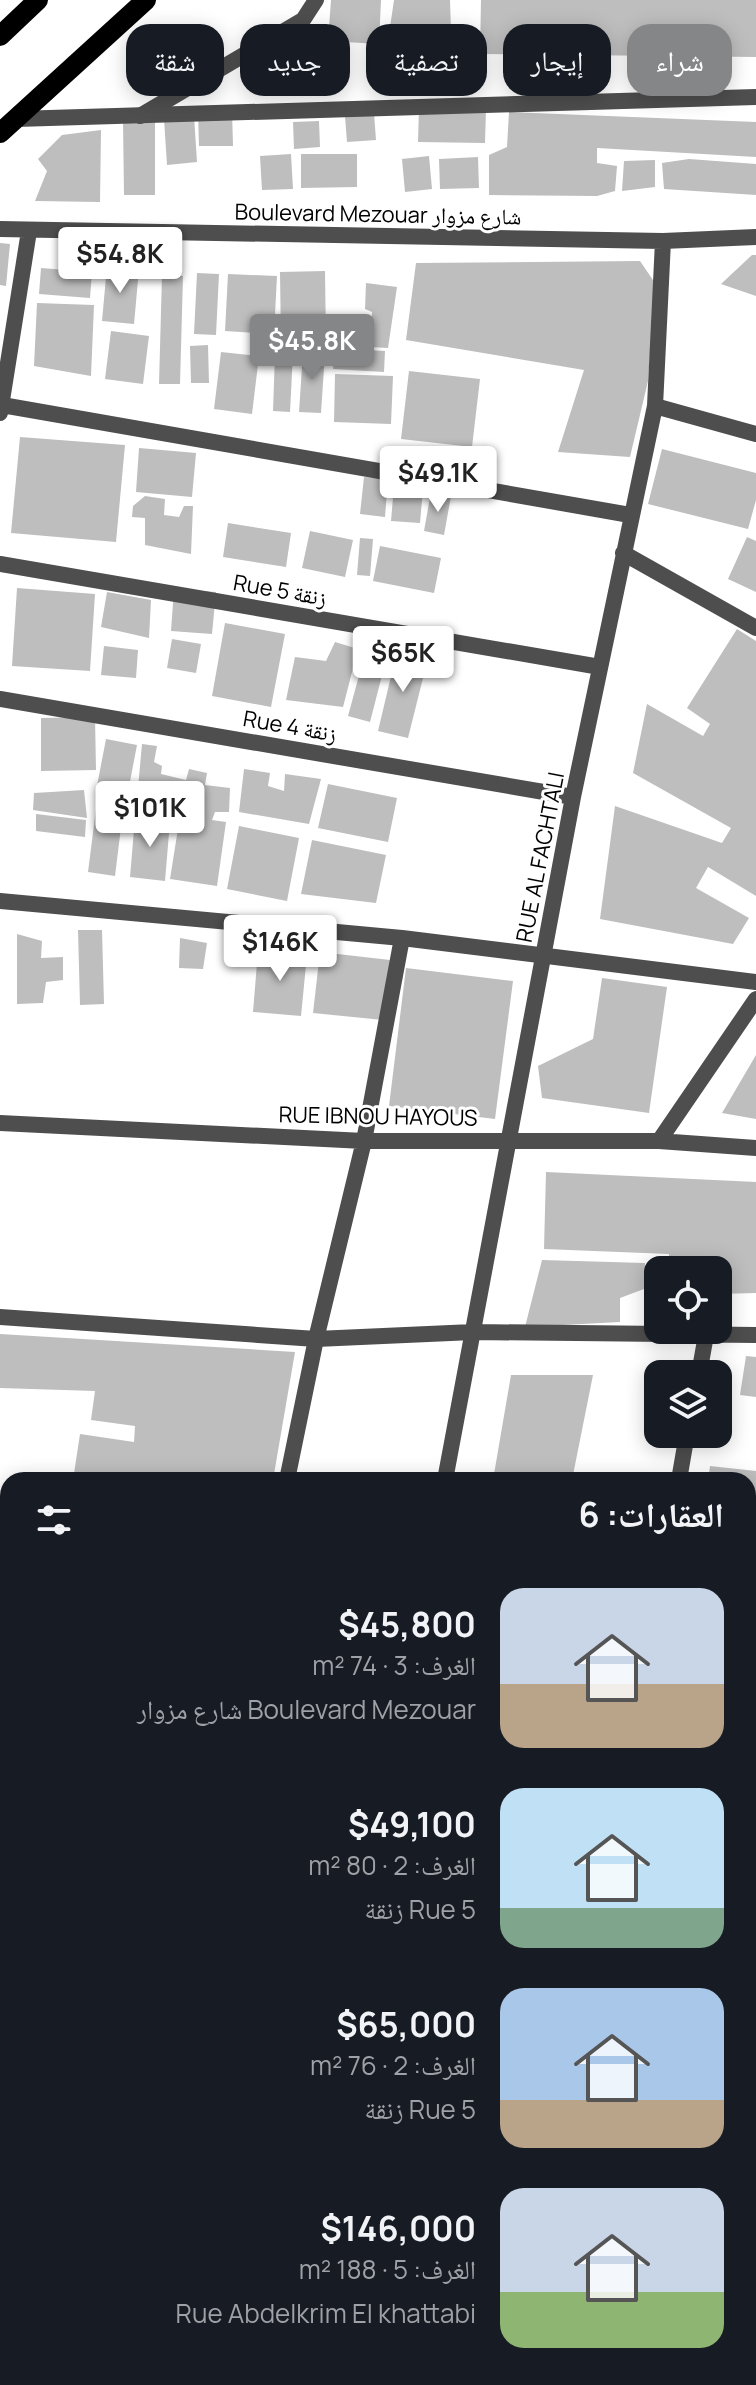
<!DOCTYPE html>
<html lang="ar">
<meta charset="utf-8">
<style>
:root{--surface:#171b24;--page:#242831;--text:#f1f3f6;--muted:#9ea1a6;--accent:#858687}
body{margin:0;font-family:Manrope,"Noto Naskh Arabic",sans-serif;background:var(--page);color:var(--text);direction:rtl;height:100vh;display:flex;flex-direction:column;font-size:30px;white-space:nowrap}
*{box-sizing:border-box;margin:0}
p{font-size:26px;color:var(--muted)}
.icon{flex:none;width:44px;height:44px;fill:none;stroke:currentColor;stroke-width:2;stroke-linecap:round;stroke-linejoin:round}
.map{position:relative;flex:1;overflow:hidden;direction:ltr}
.sheet{position:absolute;left:0px;top:1472px;width:756px;height:914px;display:flex;flex-direction:column;background:var(--surface);border-radius:24px 24px 0 0;box-shadow:0 4px 20px #0003;direction:rtl}
.sheet>*{flex:none}
.top-card{position:absolute;left:24px;top:24px;width:708px;height:72px;direction:rtl;display:flex;gap:16px}
.fabs{position:absolute;left:644px;top:1256px;display:grid;gap:16px}
.fabs a{display:grid;place-items:center;width:88px;height:88px;border-radius:16px;background:var(--surface);box-shadow:0 4px 20px #0003;font-size:40px}
.price{position:absolute;translate:-50% -68px;padding:0 18px;border-radius:8px;background:#fff;color:#222;font-size:26px;line-height:52px;filter:drop-shadow(0 2px 4px #0008)}
.price::after{content:'';position:absolute;left:50%;top:48px;width:24px;height:18px;margin-left:-12px;background:inherit;clip-path:polygon(0 0,100% 0,50% 100%)}
.price.active{background:var(--accent);color:#fff}
ul{padding:0;list-style:none}
li{display:flex;align-items:center;gap:24px;height:200px;padding:0 32px}
li span{display:grid;place-items:center;flex:none;width:224px;height:160px;border-radius:24px;color:#555}
li>.icon{margin-inline-start:auto}
span .icon{width:96px;height:96px;fill:#fffc;stroke-width:1}
li b{font-size:34px}
h2{display:flex;justify-content:space-between;align-items:center;height:96px;padding:0 32px;font-size:34px}
.chip{padding:0 28px;border-radius:24px;background:var(--surface);box-shadow:0 4px 20px #0003;font-size:28px;line-height:72px}
.chip.active{background:var(--accent);color:#fff}
.map>svg:first-child{display:block}
</style>
<div class="map">
<svg width="756" height="2385" viewBox="0 0 756 2385">
<rect width="100%" height="100%" fill="#fff"/>
<path fill="#bebebe" d="M331,0H381L379,44L328,41Z
M394,0H450L452,64L367,67L388,41Z
M481,0H756V57L480,54Z
M419,108L486,109L485,143L418,142Z
M232,111L233,146H199L198,112Z
M509,112L756,122V157L597,148V163L617,166L615,191L597,196L489,195V155L507,147Z
M374,113L376,140L347,142L345,116Z
M194,116L197,162L167,165L164,119Z
M123,121H155V195H124Z
M319,121L320,147L294,149L293,122Z
M101,130L100,202L35,201L47,171L38,159L62,135Z
M291,154L293,189L262,190L260,156Z
M301,154H357V187L301,188Z
M429,156L432,189L405,192L402,159Z
M478,157L479,188L440,189L439,159Z
M689,159L756,164V195L664,189L662,163Z
M655,160V187L622,191L624,161Z
M0,243L10,244L6,286L0,285Z
M752,255H756V296L721,284Z
M640,261L655,283L648,381L630,457L558,452L584,370L406,340L416,263Z
M107,266L139,269L134,324L102,321Z
M41,268L92,272L90,298L39,294Z
M325,271L326,343H281L280,272Z
M197,273L219,274L216,335L194,334Z
M228,274L277,276L274,334L225,331Z
M162,275L183,276L180,384H159Z
M366,283L397,287L388,348L370,347L372,312L365,309Z
M37,303L94,305L91,376L34,366Z
M111,331L149,336L143,384L105,379Z
M208,345L209,383H191L190,346Z
M335,348L385,351L384,372L333,369Z
M221,352L259,356L252,414L214,409Z
M303,352L325,353L321,413L299,412Z
M275,353H293L290,412L273,411Z
M409,371L480,379L472,447L401,439Z
M335,374L393,376L391,424L334,422Z
M20,437L125,445L116,542L11,533Z
M139,448L196,453L192,497L136,492Z
M662,449L756,473V500L748,529L648,504Z
M364,477L388,479L385,517L360,514Z
M394,486L423,489L420,523L391,521Z
M431,492L451,496L444,535L424,531Z
M145,496L165,499L164,515L179,517L184,506H193L191,554L145,545V518L132,517L133,506Z
M228,523L291,533L286,567L223,557Z
M310,531L353,540L345,577L302,568Z
M747,537L756,541V592L728,579Z
M360,538L373,539L370,576L357,575Z
M380,546L441,558L434,593L373,581Z
M17,588L95,594L90,671L12,666Z
M174,589L216,592L212,634L171,631Z
M107,592L151,600L149,638L101,627Z
M225,623L285,634L271,707L212,696Z
M737,629L756,641V896L708,867L696,888L749,918L733,944L600,919L615,806L722,843L731,828L633,773L647,704L703,736L710,724L687,708Z
M172,639L201,644L196,673L167,668Z
M335,642L358,649L343,707L286,700L295,657L326,661Z
M104,646L138,650L136,678L101,675Z
M366,650L387,656L370,722L348,716Z
M397,651L428,658L408,738L378,731Z
M95,717L96,770L41,771V718Z
M106,739L137,745L127,797L96,791Z
M142,744L157,746L154,762L162,766L161,774L186,780L189,769L207,773L205,785L230,788L229,812H215L212,820L226,822L217,886L170,879L180,816L136,810Z
M244,769L270,773L268,786L284,791L285,774L321,779L309,824L239,812Z
M328,784L397,798L388,842L318,828Z
M84,790L87,818L33,810L34,793Z
M96,809L123,811L115,876L88,872Z
M36,814L86,820L85,837L36,831Z
M135,818L170,821L165,881L130,877Z
M239,826L299,838L287,901L227,889Z
M312,840L386,855L376,903L301,894Z
M78,930H102L104,1004L80,1005Z
M17,934L42,941L41,958L63,957V980L46,982L43,1003L17,1004Z
M180,938L207,943L203,969L179,968Z
M258,951L307,955L301,1016L253,1012Z
M320,952L390,960L383,1020L313,1013Z
M406,968L513,981L495,1119L389,1106Z
M602,978L667,987L649,1113L542,1098L538,1066L593,1039Z
M756,1055V1119L722,1113Z
M546,1172L756,1182V1293L718,1294V1270H669V1254L544,1249Z
M542,1260L645,1263L644,1289L620,1298V1322L525,1327Z
M0,1334L295,1352L273,1480H73L80,1434L134,1442L135,1426L91,1420L95,1391L0,1388Z
M746,1356L756,1357V1397L740,1395Z
M511,1375H593L572,1480H493Z
M710,1466L756,1471V1537L748,1536V1480H708Z
M748,1543H756V1659H748Z
M748,1671L756,1674L753,1914L748,1913Z
M6,2231L8,2378H96V2385H0V2288Z"/>
<g fill="none" stroke-linecap="round" stroke-linejoin="round">
<path stroke="#4e4e4e" stroke-width="16" d="M140,116L303,20L316,0"/>
<path stroke="#4e4e4e" stroke-width="16" d="M16,119L756,97
M0,229L663,241L756,237
M2,405L630,515
M655,406L756,434
M0,413L29,231
M623,553L756,628
M0,564L600,667
M0,699L573,797
M0,901L402,938L756,982
M0,1123L364,1141H659L756,1148
M659,1141L756,999
M0,1317L316,1339L473,1332L756,1335
M699,1374L706,1335
M287,1480L316,1339L364,1141L402,938
M445,1480L573,797L655,406L663,241
M679,1480L687,1434
M0,1707L8,1709
M748,1959L756,1960
M105,2385L106,2378
M271,2385L273,2378
M514,2385L516,2378
M749,2385L756,2254"/>
<path stroke="#000" stroke-width="20" d="M0,36L38,0
M0,133L146,0"/>
</g>
<g text-anchor="middle" stroke-width="6" stroke-linejoin="round" paint-order="stroke">
<g font-size="22" fill="#000" stroke="#fff">
<text transform="translate(378 214) rotate(1)" y="8">Boulevard Mezouar شارع مزوار</text>
<text transform="translate(280 590) rotate(10)" y="8">Rue 5 زنقة</text>
<text transform="translate(290 726) rotate(10)" y="8">Rue 4 زنقة</text>
<text transform="translate(540 857) rotate(-79)" y="8">RUE AL FACHTALI</text>
<text transform="translate(378 1116) rotate(1)" y="8">RUE IBNOU HAYOUS</text>
</g>
</g>
</svg>
<div class="fabs">
<a><svg class="icon" aria-label="locate" viewBox="0 0 24 24"><circle cx="12" cy="12" r="6"/><path d="M12 2v4M12 18v4M2 12h4M18 12h4"/></svg></a>
<a><svg class="icon" aria-label="layers" viewBox="0 0 24 24"><path d="M12 4l9 5-9 5-9-5zM3 14l9 5 9-5"/></svg></a>
</div>
<b class="price" style="left:120px;top:295px">$54.8K</b>
<b class="price active" style="left:312px;top:382px">$45.8K</b>
<b class="price" style="left:438px;top:514px">$49.1K</b>
<b class="price" style="left:403px;top:694px">$65K</b>
<b class="price" style="left:150px;top:849px">$101K</b>
<b class="price" style="left:280px;top:983px">$146K</b>
<div class="top-card">
<a class="chip active">شراء</a>
<a class="chip">إيجار</a>
<a class="chip">تصفية</a>
<a class="chip">جديد</a>
<a class="chip">شقة</a>
</div>
<section class="sheet">
<h2>العقارات: 6<svg class="icon" aria-label="filters" viewBox="0 0 24 24"><path d="M4 7h16M4 17h16"/><circle cx="9" cy="7" r="2"/><circle cx="15" cy="17" r="2"/></svg></h2>
<ul>
<li><span style="background:linear-gradient(#c9d6e8 60%,#b9a48a 0)"><svg class="icon" aria-label="home" viewBox="0 0 24 24"><path d="M3 11l9-7 9 7M6 9v11h12V9"/></svg></span><div><b>$45,800</b><p>الغرف: 3 · 74 m²</p><p>Boulevard Mezouar شارع مزوار</p></div></li>
<li><span style="background:linear-gradient(#bfe0f5 75%,#7fa58c 0)"><svg class="icon" aria-label="home" viewBox="0 0 24 24"><path d="M3 11l9-7 9 7M6 9v11h12V9"/></svg></span><div><b>$49,100</b><p>الغرف: 2 · 80 m²</p><p>Rue 5 زنقة</p></div></li>
<li><span style="background:linear-gradient(#a9c7e8 70%,#b9a48a 0)"><svg class="icon" aria-label="home" viewBox="0 0 24 24"><path d="M3 11l9-7 9 7M6 9v11h12V9"/></svg></span><div><b>$65,000</b><p>الغرف: 2 · 76 m²</p><p>Rue 5 زنقة</p></div></li>
<li><span style="background:linear-gradient(#c9d6e8 65%,#8fb573 0)"><svg class="icon" aria-label="home" viewBox="0 0 24 24"><path d="M3 11l9-7 9 7M6 9v11h12V9"/></svg></span><div><b>$146,000</b><p>الغرف: 5 · 188 m²</p><p>Rue Abdelkrim El khattabi</p></div></li>
</ul>
</section>
</div>
